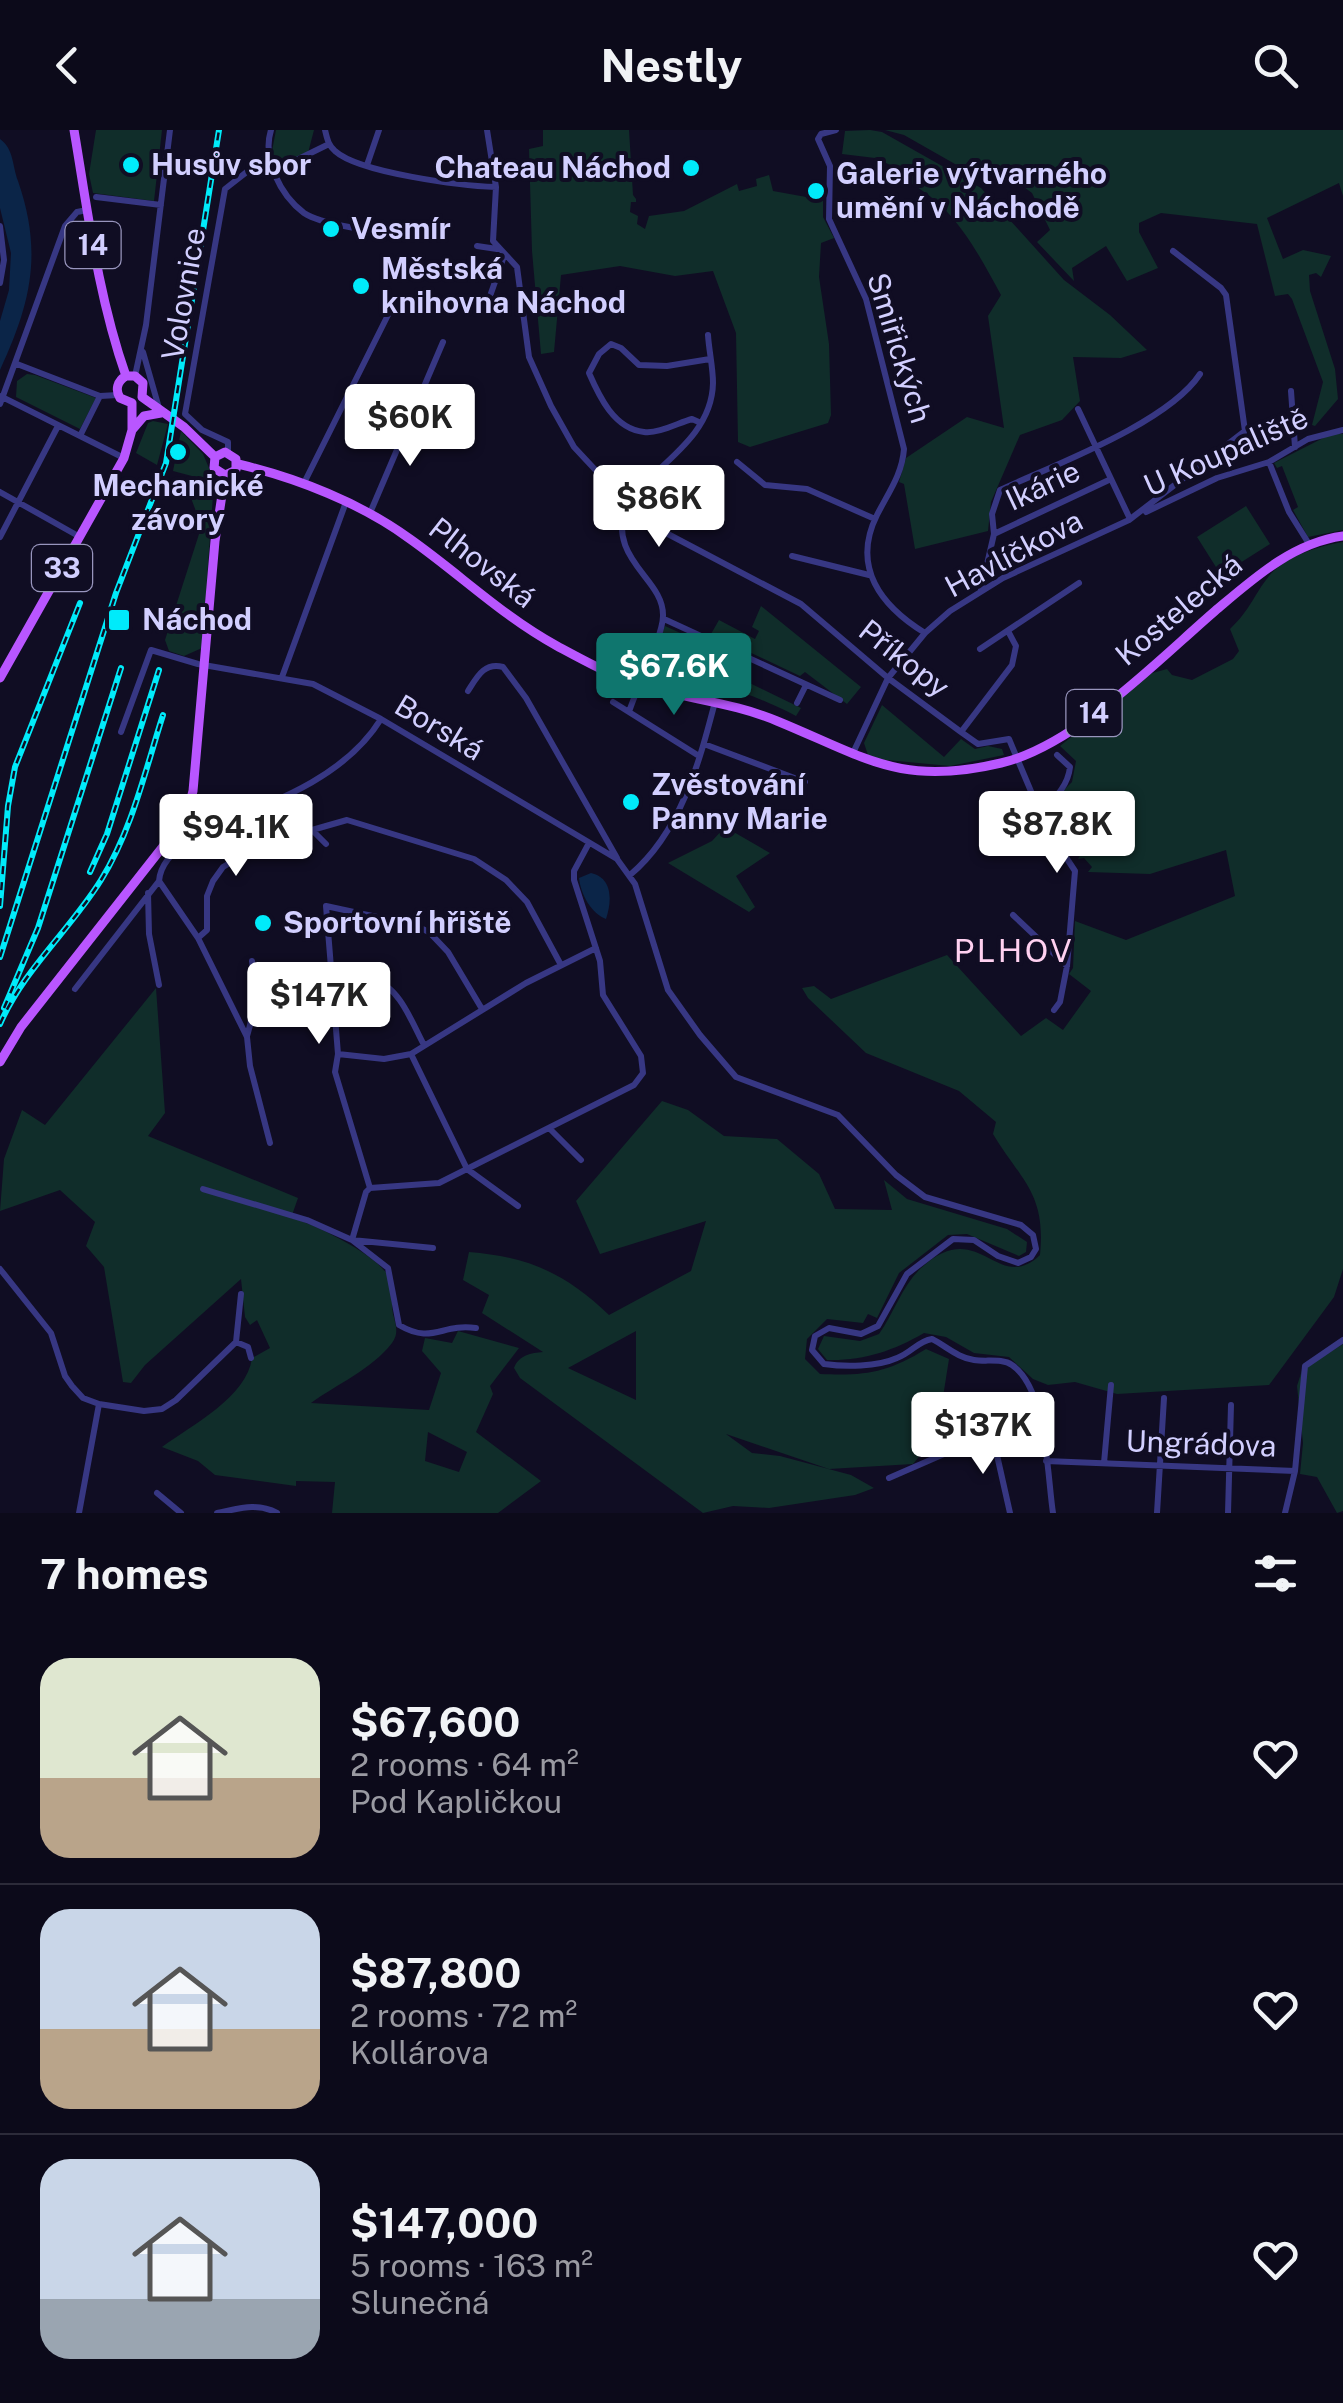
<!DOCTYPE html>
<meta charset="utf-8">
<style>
:root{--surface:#0c0a1a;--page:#151323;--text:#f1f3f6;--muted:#9a9aa2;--line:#2c2b39;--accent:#0f766e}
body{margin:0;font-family:"Public Sans",sans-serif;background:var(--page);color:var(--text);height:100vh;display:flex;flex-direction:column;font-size:38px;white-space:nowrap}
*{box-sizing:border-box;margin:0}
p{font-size:32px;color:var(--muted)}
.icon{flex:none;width:55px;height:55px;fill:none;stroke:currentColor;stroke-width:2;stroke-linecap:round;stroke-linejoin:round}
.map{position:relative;height:1383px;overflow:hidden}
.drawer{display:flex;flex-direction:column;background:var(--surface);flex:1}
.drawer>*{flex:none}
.price{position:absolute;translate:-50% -85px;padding:0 22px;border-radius:10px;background:#fff;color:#222;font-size:32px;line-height:65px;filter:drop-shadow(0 2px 5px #0008)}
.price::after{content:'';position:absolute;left:50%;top:60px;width:30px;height:22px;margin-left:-15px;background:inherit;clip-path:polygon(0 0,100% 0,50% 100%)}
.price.selected{background:var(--accent);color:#fff}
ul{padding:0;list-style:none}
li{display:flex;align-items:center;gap:30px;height:250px;padding:0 40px}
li+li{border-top:2px solid var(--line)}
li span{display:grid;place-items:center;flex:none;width:280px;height:200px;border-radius:30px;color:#555}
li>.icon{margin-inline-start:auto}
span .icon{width:120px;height:120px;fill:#fffc;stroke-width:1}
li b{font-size:42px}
h2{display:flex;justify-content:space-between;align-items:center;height:120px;padding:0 40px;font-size:42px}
header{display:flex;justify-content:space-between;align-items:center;height:130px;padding:0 40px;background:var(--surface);font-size:45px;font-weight:700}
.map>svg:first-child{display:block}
</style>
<header><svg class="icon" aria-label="back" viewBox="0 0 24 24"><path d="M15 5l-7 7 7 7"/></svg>Nestly<svg class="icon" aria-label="search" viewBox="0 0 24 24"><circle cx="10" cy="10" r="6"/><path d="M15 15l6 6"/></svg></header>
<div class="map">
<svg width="1343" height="1383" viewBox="0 0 1343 1383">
<rect width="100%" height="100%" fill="#100d23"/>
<path fill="#102d2a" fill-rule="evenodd" d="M96,0H162L154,71L93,63L89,44Z
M276,0H314L308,23L277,38L272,21Z
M543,0H629L633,65L636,69V72H631L630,82L638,86L637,94L645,99L649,86L684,81L737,54L739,61L757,56L756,49L769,45L773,61L823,70V87L834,108L821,113L819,147L829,214L831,285L828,293L750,317L738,312L736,203L713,141L675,146L620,136L561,145L554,222L541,224L532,121L529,19L543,16Z
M870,0L882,2L981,58L1064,150L1110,185L1147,220L1121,228L1073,227L1080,271L1062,290L1020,305L991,372L988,401L915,419L904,354L899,352L906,328L967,287L1004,298L988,186L1001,165C973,114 951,70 896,46L897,38L875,28L842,24L845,1Z
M885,0H1343V66L1339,53L1267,88L1283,129L1303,120L1331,126L1321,147L1316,143L1309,145L1310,161L1335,239L1338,269L1315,296L1312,295L1323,252L1292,169L1288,164L1275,166L1257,94L1161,83L1139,93V102L1158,138L1127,151L1106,116L1072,138L1074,151L1037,112L1050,100L1032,63L997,37L969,42L904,5Z
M27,244L35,245L96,268L80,299L16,267L17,251Z
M153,291L168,294L157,335L136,323L148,293Z
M181,301L203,324L212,345L207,350L173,341Z
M1331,304H1343V400L1308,407L1293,380L1298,377L1282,336L1277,338L1274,333Z
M199,358L213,365L202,518L184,526L169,521L165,510L200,401V392L191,368Z
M1246,376L1270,414L1221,445L1197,407Z
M1343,412V1139L1334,1167L1269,1255L1117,1264L1075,1252L1048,1255L1033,1249L1009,1227L974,1223L946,1207L924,1203C893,1221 863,1231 827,1230L818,1219L824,1206L860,1211L879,1204C894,1183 902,1156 921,1138C979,1084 997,1166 1040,1125C1046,1063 1022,1052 993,1004L996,992L959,961L866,923L808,868L802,858L814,856L831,869L947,825L1021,906L1046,888L1063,900L1091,861L1069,844L1073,838L1075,791L1126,810L1235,766L1226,720L1150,744L1088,742L1092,737L1084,728L1078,729L1090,708L1106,696L1095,682L1092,684L1080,673L1069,671L1064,660L1072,652L1076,631L1060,616L1149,544L1167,539L1172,545L1192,550L1233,529L1239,521L1230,499C1251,479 1253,466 1269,446C1286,426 1319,416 1343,412Z
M761,476L861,557L847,574L805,542L800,546L711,504L719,490L755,509L759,501L752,497Z
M665,496L709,516L702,530L801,578L796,586C771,573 747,563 720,556C697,550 667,555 647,542Z
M882,575L944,627L961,609L975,619L988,616L1002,619L1004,625L950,636L876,629L868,625L864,613Z
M725,697L770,723L736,746L755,777L749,782L668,733L712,711Z
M156,858L165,983L148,1006L298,1068L291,1088C313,1093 379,1126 388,1146C393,1156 391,1172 393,1184C396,1195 399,1204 392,1213C371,1240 337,1254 311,1273L429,1280L441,1243L422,1221L425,1208L452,1213L458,1201L519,1218L490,1256L493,1264L476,1302L541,1351L498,1383H332L335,1352L296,1351V1356L215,1345L198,1331L162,1317C192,1295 247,1267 252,1228L270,1218L257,1190L250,1195L245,1187L241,1149L145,1235L131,1253L123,1252L104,1137L86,1116L95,1092L60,1060L0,1081L4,1029L22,980L45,995ZM428,1302L467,1322L459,1342L425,1331Z
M662,971L688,980L724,1006L777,1009L819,1044L835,1079L892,1080L884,1050L907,1069L1007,1099L1027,1112L1026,1122L1019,1126L967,1104L948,1105L899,1143L877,1188L868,1184L863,1193L827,1189L807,1209L805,1229L820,1244C865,1246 887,1243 926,1219L949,1229L937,1305L913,1334L829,1339L726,1304L752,1323L780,1326L851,1345L874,1358L855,1365L769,1378L733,1376L703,1383L520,1248L514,1238C519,1225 531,1223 543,1222L482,1183L489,1165L463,1150L469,1122C529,1127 565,1143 609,1185L691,1141L706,1091L600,1124L576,1071ZM636,1201V1270L568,1238Z
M1343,1214V1381L1337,1383L1317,1347L1300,1344L1303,1313L1297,1256L1302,1240Z"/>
<path fill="#0b2548" d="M0,9C14,19 12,35 18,51C43,123 31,173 0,240V191L9,160L11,123L0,78Z
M591,743C613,748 612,771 606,789C591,783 581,765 579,748Z"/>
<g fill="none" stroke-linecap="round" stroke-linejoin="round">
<path stroke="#373783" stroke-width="6" d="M271,0C262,28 280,65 304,83C320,94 377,103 397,102
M325,0C327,8 328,15 335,21C359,43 463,56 496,57
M487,0L496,57L493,111L517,137L529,227L551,276L574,317L615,361L666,403L801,474L888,548L961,602L1012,535L1016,516L1008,501
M836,0L821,4L818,9L830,36L829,89L866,169L904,319C902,345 888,363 877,385C851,437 881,476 925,503
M367,35L379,0
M274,41L329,14
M96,67L161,75
M0,96L4,130L0,153
M477,116L497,119
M143,222L159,278
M17,234L100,266L118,265
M135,246L146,195L170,0
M1291,261L1295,317
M0,266L124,328
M0,274L65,96L77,82L87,80
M1078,279L1130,389
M412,288L468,314
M701,293L692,289C678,293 658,304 644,302C614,299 599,266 589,243L599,224L611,214L621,218L639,235L667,236L710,229
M80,306L100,266
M228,322V312L202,300L185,284L225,59L267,26
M737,332L765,355L807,359L875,389
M1269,332L1289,382L1309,414
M186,352L222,359
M304,353L393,175C405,169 419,175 433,176C451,176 472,175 489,169L504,126
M0,362L80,407
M1146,382L1217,348L1269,332L1308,309L1343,300
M370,383L443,212
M994,404L1111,349
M0,407L58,296
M792,426L869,445
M981,460L994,404L992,384L1000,360C1054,335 1168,293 1200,244
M664,489L840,570
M980,519L1079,453
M282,547L346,372
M468,561C477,547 484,532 503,537L526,568L617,728
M613,572L699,626
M797,573L806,555
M629,582C636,559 663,506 663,486C664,447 606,432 626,372C657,335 712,307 713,253C713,237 709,221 708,205
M121,602L151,520L198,534L313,554L381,589L617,729L635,754L668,860L700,905L736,947L838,985L896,1045L925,1067L1021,1095L1033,1105L1036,1119L1031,1127L1018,1133L998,1126L974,1110L953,1109L907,1144L878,1196L861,1204L829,1198L815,1206L812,1220L824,1234C845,1237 877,1237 897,1228C911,1223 918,1211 932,1209C946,1216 958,1228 974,1230C986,1232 1002,1228 1012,1235C1047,1259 1047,1344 1053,1383
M961,602L978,614L1009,609L1046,697L1075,741L1067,836L1060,872L1054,880
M704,614L805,652
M853,623L888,548L925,503L950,481L1003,448L1129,390L1245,301L1226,165L1221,158L1173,121
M1040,684C1053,670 1068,657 1070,637L1057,625
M312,700L347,690L474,729L506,750L527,772L561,835
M196,703C262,676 342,652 381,589
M630,745C681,702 699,633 715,572
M159,751L198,808L247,907L250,936L270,1013
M148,763L149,804L159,855
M1013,785L1067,836
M198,808L207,800V766L213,751L223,737L238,728L312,700L326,714
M332,850C346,851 361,849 374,851C399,855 413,895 424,915
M75,859L159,751C161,728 181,718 196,703L180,693
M247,906C255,881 256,857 252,831
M338,924L384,929L411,924L526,853L596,818
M411,924L467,1039L518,1076
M549,998L581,1030
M370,1058L439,1053L634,955L643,943L641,926L603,865L600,831L574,750V741L589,713
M203,1059L307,1090L352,1110L433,1118
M0,1139L51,1203L65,1246L72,1256L83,1268L99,1274L144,1281L162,1279L176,1270L236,1212L248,1217L251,1228
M476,1198C441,1193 433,1215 399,1195L388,1138L352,1110L366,1062L370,1058L335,942L338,924L326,776L414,795L429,802L448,822L482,879
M236,1212L241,1164
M992,1303L1010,1383
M1046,1331L1295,1341
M1104,1333L1111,1255
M889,1348L1038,1283
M157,1363L181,1383
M79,1383L99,1274
M217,1383C238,1379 257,1372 277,1383
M1157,1383L1164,1268
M1228,1383L1231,1275
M1285,1383L1295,1341L1305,1236L1343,1210"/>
<path stroke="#b956ff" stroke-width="9" d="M74,0C88,83 98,166 126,246
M126,246C117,251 115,260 120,268L132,273
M126,246H135L143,253L142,267
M142,267L184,297L215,327L214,338L225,345
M132,300L144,286L161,283
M215,327L225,322L236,329V340L225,345
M238,334C297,348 361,373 410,409C461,445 501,485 557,516C583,530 610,545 638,554C684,569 732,572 777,591C865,627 900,657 1001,633C1075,616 1157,531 1215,481C1253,449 1292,413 1343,406
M0,548L124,328L132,300V273
M0,932L21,897L172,705L188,680L193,661L215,411L225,345"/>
<defs>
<path id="rail" d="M90,742L107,704L159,540
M0,776L8,676L15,637L80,473
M0,827L116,463L166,333L219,0
M4,878L38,798L121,538
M0,894C24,839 70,800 101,750C132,700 145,641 163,585"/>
</defs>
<use href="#rail" stroke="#00ebfa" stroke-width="6"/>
<use href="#rail" stroke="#100d23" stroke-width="2.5" stroke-dasharray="8" stroke-linecap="butt"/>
</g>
<g fill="#00ebfa" stroke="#100d23" stroke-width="4">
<circle cx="131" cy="35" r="10"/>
<circle cx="691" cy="38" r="10"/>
<circle cx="816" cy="61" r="10"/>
<circle cx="331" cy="99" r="10"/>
<circle cx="361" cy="156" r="10"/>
<circle cx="178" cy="322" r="10"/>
<rect x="107" y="478" width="24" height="24" rx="5"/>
<circle cx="631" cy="672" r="10"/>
<circle cx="263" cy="793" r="10"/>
</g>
<g text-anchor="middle" stroke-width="8" stroke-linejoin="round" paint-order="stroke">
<g fill="#100d23" stroke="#9895bd" stroke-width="2.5">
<rect x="65.5" y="92" width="55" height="46" rx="8"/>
<rect x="32" y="415" width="60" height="46" rx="8"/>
<rect x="1066.5" y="560" width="55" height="46" rx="8"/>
</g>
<g font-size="28" font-weight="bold" fill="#d2cfff">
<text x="93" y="125">14</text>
<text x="62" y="448">33</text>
<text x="1094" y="593">14</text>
</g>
<g font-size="30" font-weight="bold" fill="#d2cfff" stroke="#100d23" text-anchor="start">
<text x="151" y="45">Husův sbor</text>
<text x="671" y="48" text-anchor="end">Chateau Náchod</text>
<text x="836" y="54">Galerie výtvarného<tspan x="836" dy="34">umění v Náchodě</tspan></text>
<text x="351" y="109">Vesmír</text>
<text x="381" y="149">Městská<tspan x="381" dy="34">knihovna Náchod</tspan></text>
<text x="178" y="366" text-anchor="middle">Mechanické<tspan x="178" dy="34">závory</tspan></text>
<text x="142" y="500">Náchod</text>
<text x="651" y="665">Zvěstování<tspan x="651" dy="34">Panny Marie</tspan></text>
<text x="283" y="803">Sportovní hřiště</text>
</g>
<g font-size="30" fill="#d2cfff" stroke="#100d23">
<text transform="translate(184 164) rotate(-80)" y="10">Volovnice</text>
<text transform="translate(899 218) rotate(73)" y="10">Smiřických</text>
<text transform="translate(1226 322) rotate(-24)" y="10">U Koupaliště</text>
<text transform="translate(1043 356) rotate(-25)" y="10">Ikárie</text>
<text transform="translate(1014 424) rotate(-28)" y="10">Havlíčkova</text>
<text transform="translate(482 433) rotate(38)" y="10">Plhovská</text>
<text transform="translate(1179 480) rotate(-40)" y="10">Kostelecká</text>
<text transform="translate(904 529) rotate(38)" y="10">Příkopy</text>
<text transform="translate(439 598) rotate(31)" y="10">Borská</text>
<text transform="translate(1201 1314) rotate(2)" y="10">Ungrádova</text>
</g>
<g font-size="32" letter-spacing="2.5" fill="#ffd1f0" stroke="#100d23">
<text x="1014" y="832">PLHOV</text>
</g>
</g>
</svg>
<b class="price" style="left:410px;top:339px">$60K</b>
<b class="price" style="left:659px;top:420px">$86K</b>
<b class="price selected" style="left:674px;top:588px">$67.6K</b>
<b class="price" style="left:1057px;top:746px">$87.8K</b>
<b class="price" style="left:236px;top:749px">$94.1K</b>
<b class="price" style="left:319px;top:917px">$147K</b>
<b class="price" style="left:983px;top:1347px">$137K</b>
</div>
<section class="drawer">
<h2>7 homes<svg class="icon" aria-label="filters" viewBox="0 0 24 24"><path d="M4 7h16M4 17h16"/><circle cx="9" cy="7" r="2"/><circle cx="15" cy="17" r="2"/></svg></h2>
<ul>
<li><span style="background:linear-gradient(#dfe7d0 60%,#b9a48a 0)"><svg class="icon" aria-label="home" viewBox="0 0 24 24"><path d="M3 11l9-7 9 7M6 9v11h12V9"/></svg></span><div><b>$67,600</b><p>2 rooms · 64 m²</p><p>Pod Kapličkou</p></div><svg class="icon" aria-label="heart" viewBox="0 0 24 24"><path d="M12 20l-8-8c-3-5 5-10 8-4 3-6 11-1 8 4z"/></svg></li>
<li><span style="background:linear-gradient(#c9d6e8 60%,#b9a48a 0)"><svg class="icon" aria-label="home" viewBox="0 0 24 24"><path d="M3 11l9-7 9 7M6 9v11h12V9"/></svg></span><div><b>$87,800</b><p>2 rooms · 72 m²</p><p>Kollárova</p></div><svg class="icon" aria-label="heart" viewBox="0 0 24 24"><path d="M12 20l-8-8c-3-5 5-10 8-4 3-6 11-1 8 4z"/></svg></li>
<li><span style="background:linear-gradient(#c9d6e8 70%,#9aa5b1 0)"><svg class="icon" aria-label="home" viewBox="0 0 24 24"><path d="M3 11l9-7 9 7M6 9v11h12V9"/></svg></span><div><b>$147,000</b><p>5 rooms · 163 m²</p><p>Slunečná</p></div><svg class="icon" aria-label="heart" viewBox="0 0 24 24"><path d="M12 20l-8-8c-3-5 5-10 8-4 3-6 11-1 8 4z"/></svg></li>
</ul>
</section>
